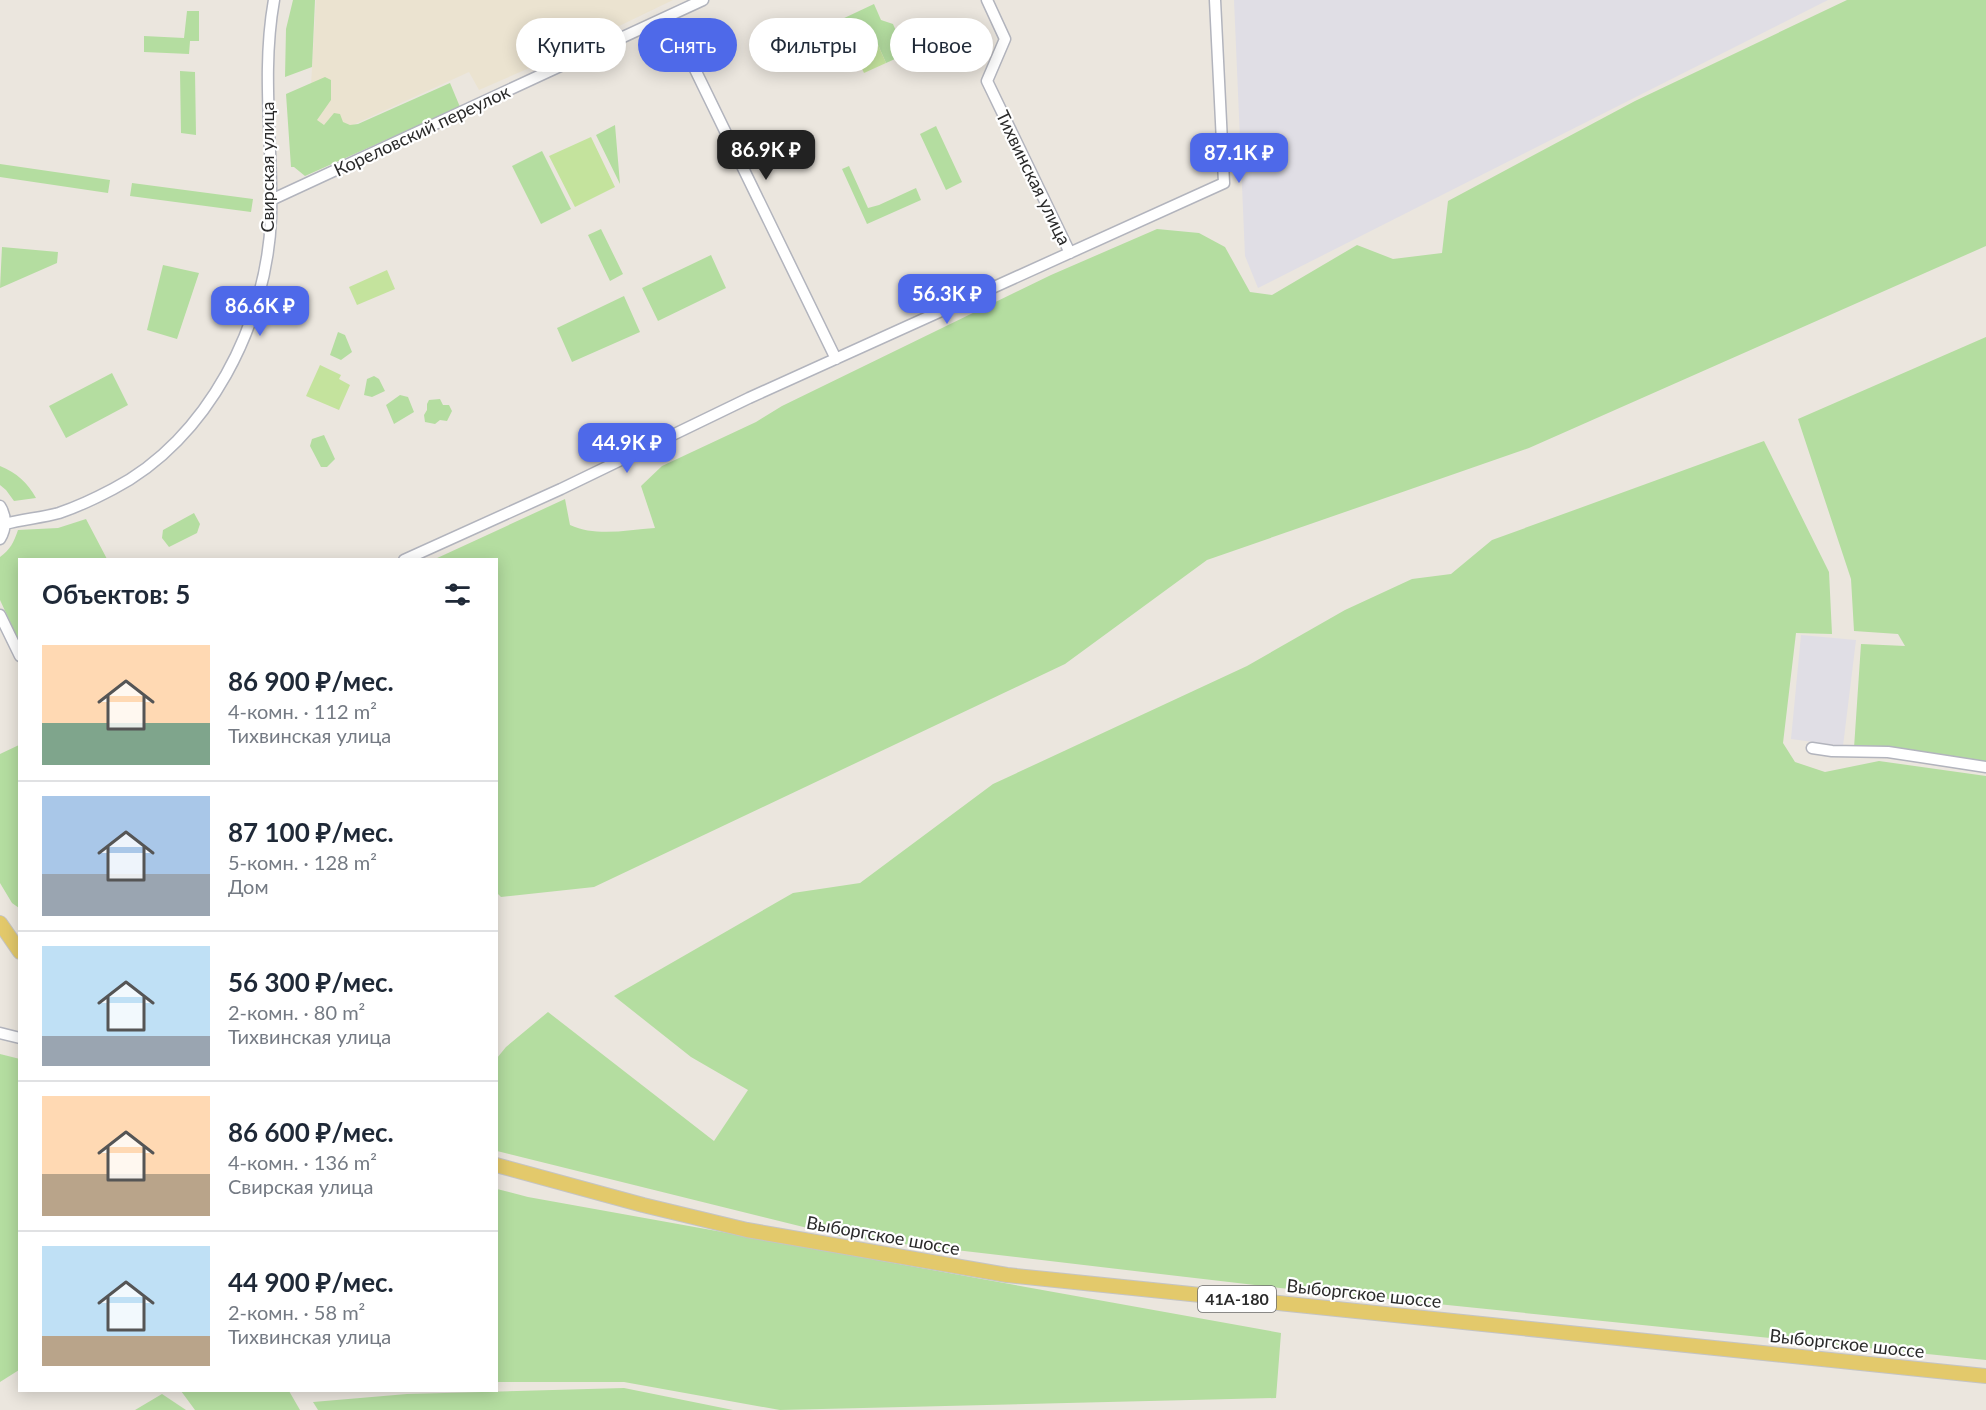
<!DOCTYPE html>
<html lang="ru">
<meta charset="utf-8">
<style>
:root{--surface:#fff;--page:#f6f6f7;--text:#1f2937;--muted:#747a83;--line:#e0e1e3;--accent:#4e69e9}
body{margin:0;font-family:Lato,sans-serif;background:var(--page);color:var(--text);height:100vh;display:flex;flex-direction:column;font-size:22px;white-space:nowrap}
*{box-sizing:border-box;margin:0}
p{font-size:20px;color:var(--muted)}
.icon{flex:none;width:33px;height:33px;fill:none;stroke:currentColor;stroke-width:2;stroke-linecap:round;stroke-linejoin:round}
.map{position:relative;flex:1;overflow:hidden}
.details{position:absolute;left:18px;top:558px;width:480px;height:834px;display:flex;flex-direction:column;background:var(--surface);border-radius:0px;box-shadow:0 3px 15px #0003}
.details>*{flex:none}
.top-card{position:absolute;left:516px;top:18px;width:570px;height:54px;display:flex;gap:12px}
.price{position:absolute;translate:-50% -51px;padding:0 14px;border-radius:12px;background:var(--accent);color:#fff;font-size:20px;line-height:39px;filter:drop-shadow(0 2px 3px #0008)}
.price::after{content:'';position:absolute;left:50%;top:36px;width:18px;height:14px;margin-left:-9px;background:inherit;clip-path:polygon(0 0,100% 0,50% 100%)}
.price.on{background:#222;color:#fff}
ul{padding:0;list-style:none}
li{display:flex;align-items:center;gap:18px;height:150px;padding:0 24px}
li+li{border-top:2px solid var(--line)}
li span{display:grid;place-items:center;flex:none;width:168px;height:120px;border-radius:0px;color:#555}
li>.icon{margin-inline-start:auto}
span .icon{width:72px;height:72px;fill:#fffc;stroke-width:1}
li b{font-size:26px}
h2{display:flex;justify-content:space-between;align-items:center;height:72px;padding:0 24px;font-size:26px}
.chip{padding:0 21px;border-radius:27px;background:var(--surface);box-shadow:0 3px 15px #0003;font-size:21px;line-height:54px}
.chip.on{background:var(--accent);color:#fff}
.map>svg:first-child{display:block}
</style>
<div class="map">
<svg width="1986" height="1410" viewBox="0 0 1986 1410">
<rect width="100%" height="100%" fill="#ebe6de"/>
<path fill="#e0dee5" d="M1234,0H1828L1258,288L1245,256Z
M1801,635L1856,640L1843,746L1791,739Z"/>
<path fill="#ebe3d0" d="M316,0H673L557,56L479,90L469,72L331,135L309,120Z"/>
<path fill="#b4dda0" d="M293,0H315L312,67L285,77L286,29Z
M1847,0H1986V246L1529,448L1207,560L1065,664L594,887L501,897L497,893L496,560L435,559L565,499L570,525C596,537 627,530 655,528L641,486L662,466L756,422L782,406L1051,275L1157,229L1199,233L1225,247L1250,292L1272,295L1357,245L1393,259L1442,253L1448,201L1635,101Z
M874,4L881,20L893,24L906,54L886,63L872,31L849,41L840,20Z
M187,11H199V41H190L189,54L144,52V36L184,38Z
M180,71L195,72L196,135L181,133Z
M325,77L331,80V100L317,120L324,125L334,113L340,114L343,122L350,125L358,124L450,83L460,107L305,176L294,167H291L286,94Z
M615,125L620,184L596,135Z
M936,126L962,182L946,190L920,134Z
M542,151L571,209L541,224L512,166Z
M0,164L110,180L108,193L0,177Z
M849,166L868,208L879,205L916,188L921,200L867,224L842,169Z
M132,183L253,199L251,212L130,196Z
M601,229L623,274L610,281L588,235Z
M2,247L58,252L57,263L0,288Z
M711,255L726,288L658,321L642,288Z
M163,265L199,273L177,339L147,330Z
M624,296L640,332L572,362L557,328Z
M338,332L345,335L352,352L341,360L330,355Z
M1986,337V762L1938,754L1854,748L1861,644L1905,646L1898,634L1854,631L1851,579L1798,419Z
M112,373L128,405L66,438L49,406Z
M374,376L379,379L385,391L372,397L364,395L367,379Z
M400,395L408,397L414,412L394,424L386,405Z
M440,399L443,405H449L452,411L447,421L440,420L435,424L425,422L424,415L427,410V404L429,400Z
M324,435L335,459L327,467H321L310,446L312,439Z
M1764,441L1829,572L1832,634L1796,633L1783,743L1795,762L1825,772L1879,761L1986,776V1360L1280,1288L844,1237L497,1151V1058L506,1047L548,1012L714,1141L748,1090L691,1057L614,996L793,893L860,883L993,784L1247,666L1345,610L1412,579L1451,574L1492,540Z
M0,466C17,473 27,482 36,498L14,501L6,490L0,485Z
M194,513L200,524L197,533L169,547L162,538L163,530Z
M86,519L107,559L20,560L19,641L0,600V557C10,550 14,542 18,530L58,528Z
M19,745V908L12,903L0,883V754Z
M0,1054L20,1059L19,1370L0,1382Z
M497,1189L528,1197L1281,1333L1276,1398L780,1410L624,1382H497Z
M624,1388L733,1410H318L313,1402L407,1394Z
M181,1391H289L300,1410H195Z
M162,1394L186,1410H135Z"/>
<path fill="#c4e39d" d="M872,31L886,63L864,73L849,41Z
M591,137L615,187L575,207L549,156Z
M387,270L395,289L357,305L349,287Z
M320,365L341,375L339,379L350,385L339,410L306,396Z"/>
<g fill="none" stroke-linecap="round" stroke-linejoin="round">
<defs>
<path id="minor" d="M987,0L1005,39L987,81L1070,253
M669,16L836,359
M271,200L703,0
M0,506C7,517 6,529 0,539
M5,524C23,519 41,518 59,513C77,507 96,498 113,489C208,440 267,323 271,218C273,145 261,72 274,0
M404,560L561,489L749,398L1224,183L1215,0
M0,615L20,656
M1812,748L1832,751L1888,752L1986,767
M0,1033L20,1038"/>
<path id="major" d="M0,923L20,952
M496,1165L643,1205L747,1230L1007,1275L1986,1376"/>
</defs>
<use href="#minor" stroke="#b2b4bd" stroke-width="13"/>
<use href="#major" stroke="#c4c4c4" stroke-width="16"/>
<use href="#minor" stroke="#fff" stroke-width="10"/>
<use href="#major" stroke="#e3c96b" stroke-width="14"/>
</g>
<g text-anchor="middle" stroke-width="4.5" stroke-linejoin="round" paint-order="stroke">
<rect fill="#fff" stroke="#6b6b6b" stroke-width="1.5" x="1198" y="1286" width="78" height="26" rx="4.5"/>
<g font-size="16" font-weight="bold" fill="#2b2b2b">
<text x="1237" y="1305">41А-180</text>
</g>
<g font-size="18" fill="#2b2b2b" stroke="#fff">
<text transform="translate(422 131) rotate(-25)" y="6">Кореловский переулок</text>
<text transform="translate(268 167) rotate(-90)" y="6">Свирская улица</text>
<text transform="translate(1033 178) rotate(64)" y="6">Тихвинская улица</text>
<text transform="translate(883 1236) rotate(10)" y="6">Выборгское шоссе</text>
<text transform="translate(1364 1294) rotate(6)" y="6">Выборгское шоссе</text>
<text transform="translate(1847 1344) rotate(6)" y="6">Выборгское шоссе</text>
</g>
</g>
</svg>
<b class="price on" style="left:766px;top:181px">86.9K ₽</b>
<b class="price" style="left:1239px;top:184px">87.1K ₽</b>
<b class="price" style="left:947px;top:325px">56.3K ₽</b>
<b class="price" style="left:260px;top:337px">86.6K ₽</b>
<b class="price" style="left:627px;top:474px">44.9K ₽</b>
<div class="top-card">
<a class="chip">Купить</a>
<a class="chip on">Снять</a>
<a class="chip">Фильтры</a>
<a class="chip">Новое</a>
</div>
<section class="details">
<h2>Объектов: 5<svg class="icon" aria-label="filters" viewBox="0 0 24 24"><path d="M4 7h16M4 17h16"/><circle cx="9" cy="7" r="2"/><circle cx="15" cy="17" r="2"/></svg></h2>
<ul>
<li><span style="background:linear-gradient(#ffd9b3 65%,#7fa58c 0)"><svg class="icon" aria-label="home" viewBox="0 0 24 24"><path d="M3 11l9-7 9 7M6 9v11h12V9"/></svg></span><div><b>86 900 ₽/мес.</b><p>4-комн. · 112 m²</p><p>Тихвинская улица</p></div></li>
<li><span style="background:linear-gradient(#a9c7e8 65%,#9aa5b1 0)"><svg class="icon" aria-label="home" viewBox="0 0 24 24"><path d="M3 11l9-7 9 7M6 9v11h12V9"/></svg></span><div><b>87 100 ₽/мес.</b><p>5-комн. · 128 m²</p><p>Дом</p></div></li>
<li><span style="background:linear-gradient(#bfe0f5 75%,#9aa5b1 0)"><svg class="icon" aria-label="home" viewBox="0 0 24 24"><path d="M3 11l9-7 9 7M6 9v11h12V9"/></svg></span><div><b>56 300 ₽/мес.</b><p>2-комн. · 80 m²</p><p>Тихвинская улица</p></div></li>
<li><span style="background:linear-gradient(#ffd9b3 65%,#b9a48a 0)"><svg class="icon" aria-label="home" viewBox="0 0 24 24"><path d="M3 11l9-7 9 7M6 9v11h12V9"/></svg></span><div><b>86 600 ₽/мес.</b><p>4-комн. · 136 m²</p><p>Свирская улица</p></div></li>
<li><span style="background:linear-gradient(#bfe0f5 75%,#b9a48a 0)"><svg class="icon" aria-label="home" viewBox="0 0 24 24"><path d="M3 11l9-7 9 7M6 9v11h12V9"/></svg></span><div><b>44 900 ₽/мес.</b><p>2-комн. · 58 m²</p><p>Тихвинская улица</p></div></li>
</ul>
</section>
</div>
